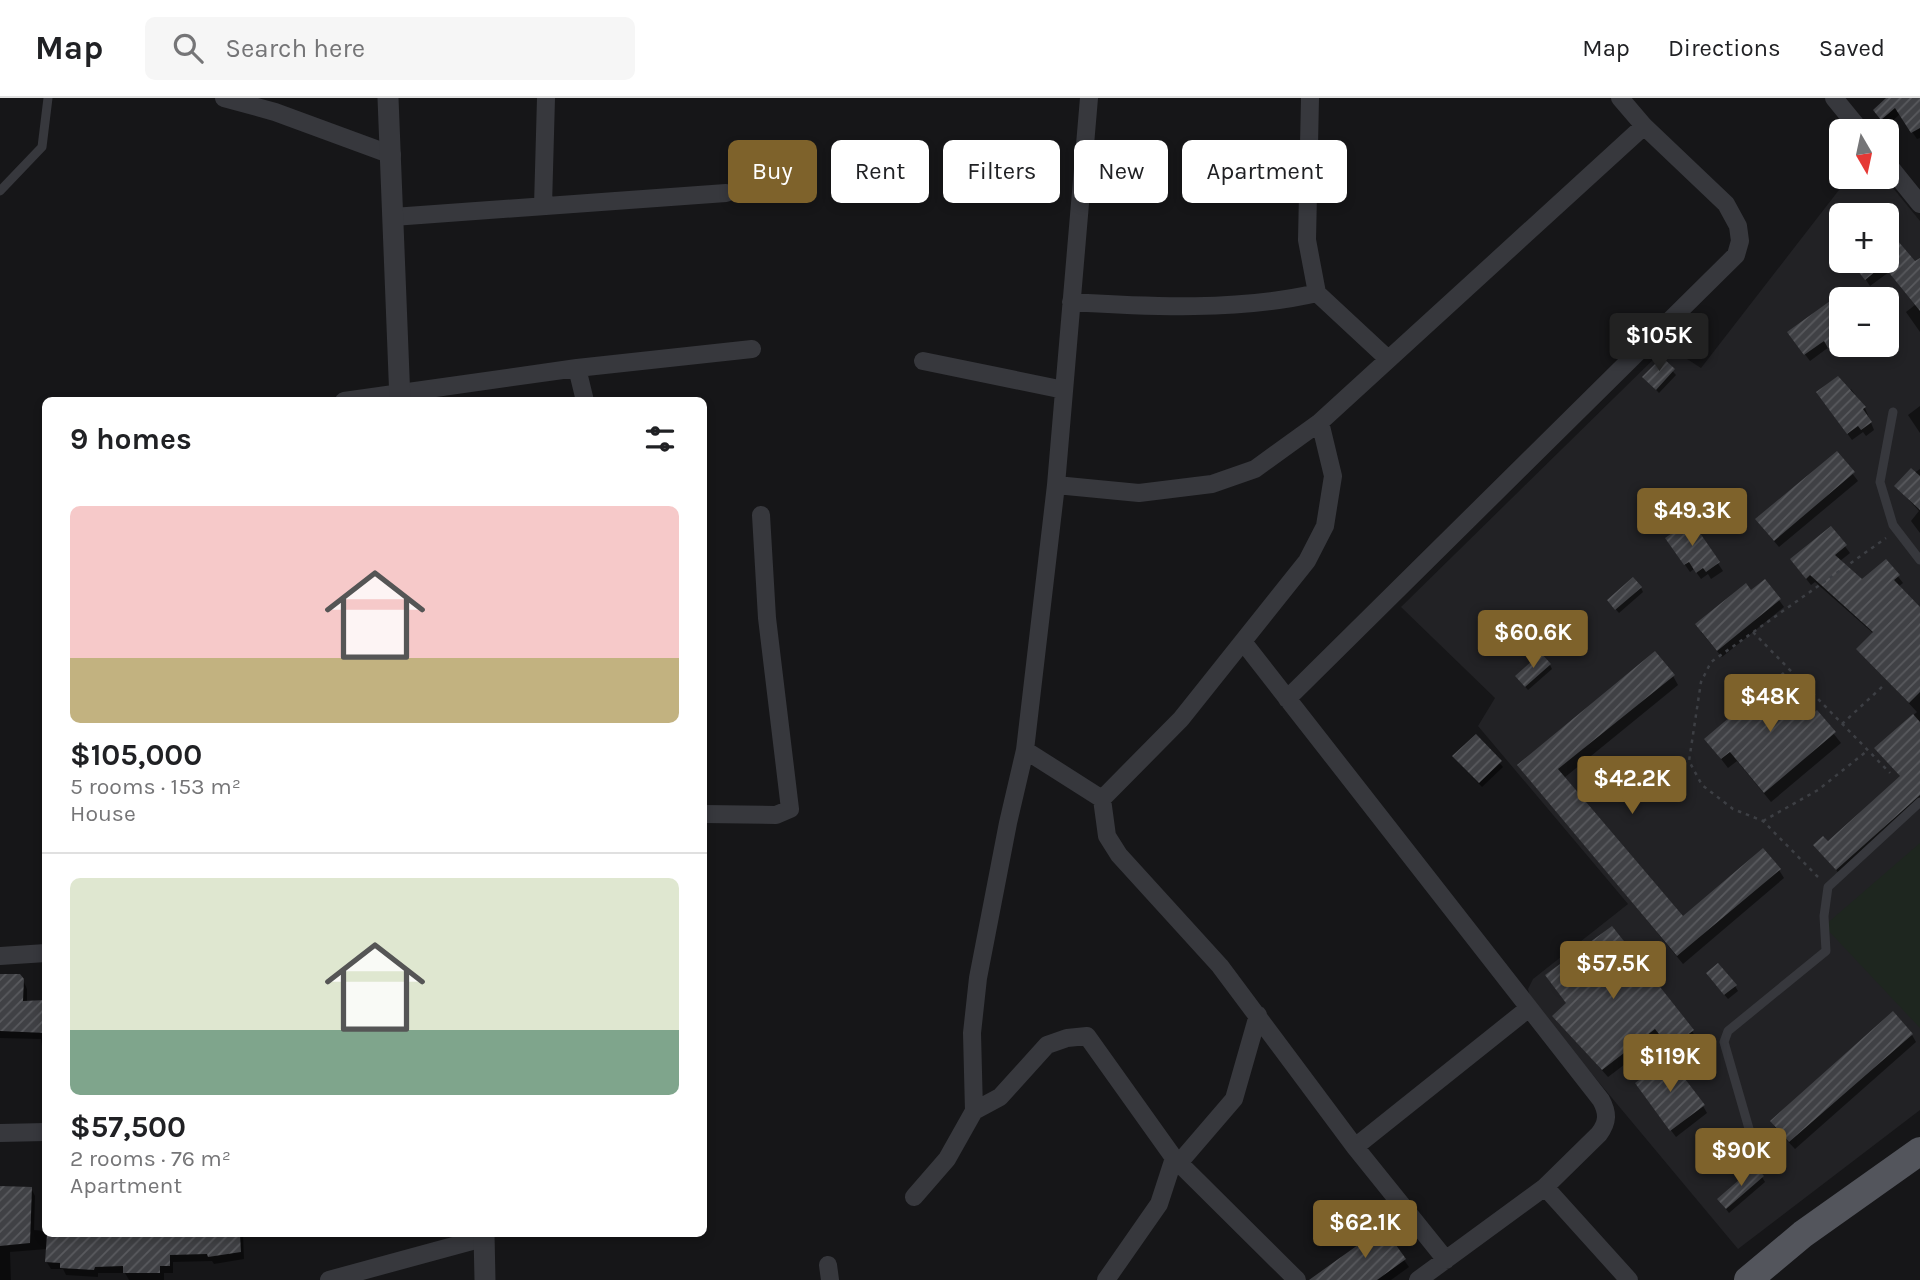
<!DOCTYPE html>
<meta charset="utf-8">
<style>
:root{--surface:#fff;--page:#f6f6f6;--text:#202124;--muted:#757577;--line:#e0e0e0;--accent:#7e622b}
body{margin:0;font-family:Karla,sans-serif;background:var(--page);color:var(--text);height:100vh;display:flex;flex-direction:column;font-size:26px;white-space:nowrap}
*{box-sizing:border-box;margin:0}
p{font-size:23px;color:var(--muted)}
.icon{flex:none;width:38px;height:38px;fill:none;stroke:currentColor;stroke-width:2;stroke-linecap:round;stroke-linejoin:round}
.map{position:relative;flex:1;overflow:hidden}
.drawer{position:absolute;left:42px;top:299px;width:665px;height:840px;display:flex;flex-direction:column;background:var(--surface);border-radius:10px;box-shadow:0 4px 10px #0003}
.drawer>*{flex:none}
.hud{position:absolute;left:728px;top:42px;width:665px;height:63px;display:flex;gap:14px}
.needle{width:46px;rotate:171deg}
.tools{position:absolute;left:1829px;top:21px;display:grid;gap:14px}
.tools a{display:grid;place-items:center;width:70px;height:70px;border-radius:10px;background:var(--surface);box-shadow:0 4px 10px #0003;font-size:35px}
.price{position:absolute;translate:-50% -60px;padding:0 16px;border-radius:7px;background:var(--accent);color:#fff;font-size:23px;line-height:46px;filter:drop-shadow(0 2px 4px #0008)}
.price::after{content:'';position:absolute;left:50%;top:42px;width:21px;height:16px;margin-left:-10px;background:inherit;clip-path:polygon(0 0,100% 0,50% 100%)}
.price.on{background:#222;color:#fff}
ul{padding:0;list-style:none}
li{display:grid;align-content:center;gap:14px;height:371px;padding:0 28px}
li+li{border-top:2px solid var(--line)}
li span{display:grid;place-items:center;height:217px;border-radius:10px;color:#555}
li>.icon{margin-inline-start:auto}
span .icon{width:126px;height:126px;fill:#fffc;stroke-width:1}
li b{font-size:30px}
h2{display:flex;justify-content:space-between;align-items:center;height:84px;padding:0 28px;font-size:30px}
.chip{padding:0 24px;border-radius:10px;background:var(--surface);box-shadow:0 4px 10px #0003;font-size:24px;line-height:63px}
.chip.on{background:var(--accent);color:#fff}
header{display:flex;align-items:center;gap:42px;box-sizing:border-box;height:98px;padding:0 35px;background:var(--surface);border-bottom:2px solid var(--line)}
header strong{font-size:33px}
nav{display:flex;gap:38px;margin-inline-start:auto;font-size:24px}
.search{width:490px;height:63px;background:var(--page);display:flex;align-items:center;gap:18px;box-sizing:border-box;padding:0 24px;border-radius:10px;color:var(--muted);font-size:26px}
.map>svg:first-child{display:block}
</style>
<header>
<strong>Map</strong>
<div class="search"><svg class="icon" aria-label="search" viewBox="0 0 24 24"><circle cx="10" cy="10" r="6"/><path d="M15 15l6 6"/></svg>Search here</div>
<nav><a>Map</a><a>Directions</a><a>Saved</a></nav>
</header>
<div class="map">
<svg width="1920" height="1182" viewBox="0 0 1920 1182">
<defs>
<pattern id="building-hatch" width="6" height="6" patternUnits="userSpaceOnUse" patternTransform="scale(1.75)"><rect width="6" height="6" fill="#404145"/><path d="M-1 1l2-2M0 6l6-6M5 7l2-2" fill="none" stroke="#595a5e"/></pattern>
</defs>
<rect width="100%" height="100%" fill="#161618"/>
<path fill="#222225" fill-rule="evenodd" d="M1849,79H1884L1920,123V1012L1738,1151L1531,903L1528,891L1533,881L1628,806L1478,628L1495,600L1401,509L1667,248L1701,270ZM1841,117H1886V163H1841ZM1841,201H1886V247H1841Z"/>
<path fill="#1e261f" d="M1920,745V930L1824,828Z"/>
<path fill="#0007" d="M1901,0H1920V40L1917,41L1900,16L1887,28L1875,13Z
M1920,162V234L1906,214L1915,207L1889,174L1870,188L1854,164L1914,166Z
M1841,221V247H1846L1834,256L1829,249L1810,263L1794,242Z
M1662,261L1676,277L1659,295L1644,279Z
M1851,291L1865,310L1874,332L1866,338L1863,334L1852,342L1823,302Z
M1920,308V335L1908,317Z
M1837,355L1858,383L1779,449L1762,429Z
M1920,371V435L1911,423L1919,413L1896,388Z
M1691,425L1723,473L1711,481L1708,476L1701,481L1694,471L1690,474L1672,448Z
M1831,430L1850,455L1840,463L1862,483L1886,463L1903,485L1898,489L1920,511V706L1841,778L1816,747L1827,745L1901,679L1877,650L1917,614L1858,551L1874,536L1815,484L1811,487L1796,468Z
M1641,490L1643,494L1619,515L1612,507Z
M1751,494L1779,502L1784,509L1722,559L1701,534Z
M1550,567L1552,571L1528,592L1520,583Z
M1783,576L1803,603L1795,610L1806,624L1817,615L1841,645L1771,704L1737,663L1728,670L1706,641Z
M1673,578L1678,587L1564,680L1683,820L1779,772L1784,780L1683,866L1520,668Z
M1476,638L1503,669L1482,689L1457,663Z
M0,877L23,882L27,891V905L46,904V976L41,941L0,940Z
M1710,880L1735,888L1738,893L1728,901Z
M1567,906L1692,933L1697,941L1676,958L1661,939L1608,979L1554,918Z
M1912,937L1916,944L1795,1051L1776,1031L1772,1024Z
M1641,993L1703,1008L1707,1015L1676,1039Z
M1762,1079L1765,1084L1729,1115L1722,1106Z
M0,1090H31L35,1098L34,1132L46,1133V1136H243L244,1161L214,1166L212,1163L173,1164V1175H164V1182H129L125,1175H98V1179L66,1177L63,1171H51L46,1163L47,1151L10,1154L11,1182H0Z
M1382,1131L1409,1169L1391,1182H1326Z"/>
<path fill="url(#building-hatch)" d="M1886,0H1920V30L1911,35L1895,10L1881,22L1873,12Z
M1886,129L1915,163L1920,160V213L1886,171V165L1865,182L1850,163H1886Z
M1830,203L1841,218V240L1828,250L1824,243L1804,257L1787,234Z
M1662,259L1675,271L1656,292L1642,279Z
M1838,278L1866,309L1863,311L1872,324L1861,332L1858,328L1847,336L1816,294Z
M1837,353L1855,374L1774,443L1755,421Z
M1911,370L1920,378V412L1894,388Z
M1691,422L1720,464L1706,474L1703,470L1696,475L1689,464L1684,467L1665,440Z
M1831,428L1847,447L1835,457L1862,481L1886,461L1900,477L1894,482L1920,509V594L1909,605L1856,551L1873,534L1810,477L1806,481L1790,461Z
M1633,479L1642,489L1615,512L1607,502Z
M1765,481L1781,501L1717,553L1695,526L1746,485L1751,492Z
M1655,553L1675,577L1558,671L1683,818L1763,750L1781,771L1677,858L1517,667Z
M1541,555L1551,566L1525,589L1515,578Z
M1783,574L1798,592L1789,600L1807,621L1817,612L1836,634L1764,695L1730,654L1721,661L1704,641Z
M1913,616L1920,624V697L1836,772L1813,747L1823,738L1828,743L1900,678L1874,650Z
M1476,636L1502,663L1479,685L1452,658Z
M1612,828L1694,932L1670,950L1655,931L1602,972L1552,918L1566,905L1545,877Z
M1718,865L1737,887L1724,897L1706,875Z
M0,876H20L24,881L23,903L46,902V935L0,933Z
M1893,913L1913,936L1789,1044L1770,1023Z
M1669,960L1705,1007L1670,1033L1635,985Z
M1755,1068L1764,1078L1726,1111L1717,1101Z
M0,1088L32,1089L30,1145L0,1148Z
M1383,1129L1406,1161L1377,1182H1309Z
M47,1136H240L241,1154L208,1159L207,1156L170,1157V1168H160V1175H123V1168L95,1169L94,1172L60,1170V1165L45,1164Z"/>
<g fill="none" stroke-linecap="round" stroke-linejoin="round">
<path stroke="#3d3f44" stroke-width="2.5" stroke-dasharray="3.5 5" stroke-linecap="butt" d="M1753,534L1890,675
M1842,626L1883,588
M1763,723L1818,692L1867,653
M1818,779L1763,723L1733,711L1702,687L1689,663L1701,584L1711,564L1886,440"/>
<path stroke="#37383d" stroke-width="9" d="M0,93L42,49L48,0
M1893,314L1880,384L1893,427L1920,462
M1752,1041L1724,944L1728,933L1826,853L1824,818L1828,789L1920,704"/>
<path stroke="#37383d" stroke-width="18" d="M224,0L275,14L392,57
M1310,0L1307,142L1317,195L1388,261
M1834,0L1861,33
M1886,64L1920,106
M543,108L546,0
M393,119L726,95
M1071,204C1150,209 1240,213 1317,195
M923,263L1064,292
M577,270L585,303
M344,303L577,270L752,251
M1056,387L1139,395L1212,386L1255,371L1320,324L1644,28
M1244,545L1601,1002C1608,1015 1608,1024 1599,1036L1545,1089L1418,1182
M1287,601L1736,157L1740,143L1738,128L1726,106L1644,28L1620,0
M1025,652L1102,701L1181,621L1307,463L1325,428L1333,378L1320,324
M1102,701L1107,738L1119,757L1220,868L1355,1049L1446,1162
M704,716L776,717L790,711L767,520L761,417
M0,858L46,855
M974,1013L972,935L978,880L1008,725L1025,652L1056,387L1089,0
M0,1035L46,1034
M1355,1049L1529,910
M1179,1065L1234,1001L1258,917
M1545,1089L1629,1182
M914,1099L947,1061L974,1013L1000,999L1047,947L1067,940L1087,938L1174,1060L1297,1182
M828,1167L830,1182
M329,1182L483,1140
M1106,1182L1159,1106L1174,1060"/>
<path stroke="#37383d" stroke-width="21" d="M388,0L400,303
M484,1136L485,1182"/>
<path stroke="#53555c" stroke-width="28" d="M1748,1182L1803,1136L1920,1053"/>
</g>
</svg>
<div class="tools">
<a><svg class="needle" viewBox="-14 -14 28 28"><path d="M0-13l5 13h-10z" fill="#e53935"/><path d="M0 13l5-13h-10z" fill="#757577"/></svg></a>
<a>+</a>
<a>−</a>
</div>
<b class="price on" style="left:1659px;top:275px">$105K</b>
<b class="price" style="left:1692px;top:450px">$49.3K</b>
<b class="price" style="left:1533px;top:572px">$60.6K</b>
<b class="price" style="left:1770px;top:636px">$48K</b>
<b class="price" style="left:1632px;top:718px">$42.2K</b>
<b class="price" style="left:1613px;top:903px">$57.5K</b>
<b class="price" style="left:1670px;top:996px">$119K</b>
<b class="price" style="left:1741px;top:1090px">$90K</b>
<b class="price" style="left:1365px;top:1162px">$62.1K</b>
<div class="hud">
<a class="chip on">Buy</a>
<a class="chip">Rent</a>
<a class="chip">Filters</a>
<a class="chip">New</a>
<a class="chip">Apartment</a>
</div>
<section class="drawer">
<h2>9 homes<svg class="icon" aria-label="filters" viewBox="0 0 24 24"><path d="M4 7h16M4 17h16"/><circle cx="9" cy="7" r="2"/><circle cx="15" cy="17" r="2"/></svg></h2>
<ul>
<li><span style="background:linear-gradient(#f6c9c9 70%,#c2b280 0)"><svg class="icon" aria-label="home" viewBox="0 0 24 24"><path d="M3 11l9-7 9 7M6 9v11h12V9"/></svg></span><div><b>$105,000</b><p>5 rooms · 153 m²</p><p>House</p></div></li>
<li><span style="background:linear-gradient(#dfe7d0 70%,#7fa58c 0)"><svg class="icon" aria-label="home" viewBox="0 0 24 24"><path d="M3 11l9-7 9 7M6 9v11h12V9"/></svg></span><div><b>$57,500</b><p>2 rooms · 76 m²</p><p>Apartment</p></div></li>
</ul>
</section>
</div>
